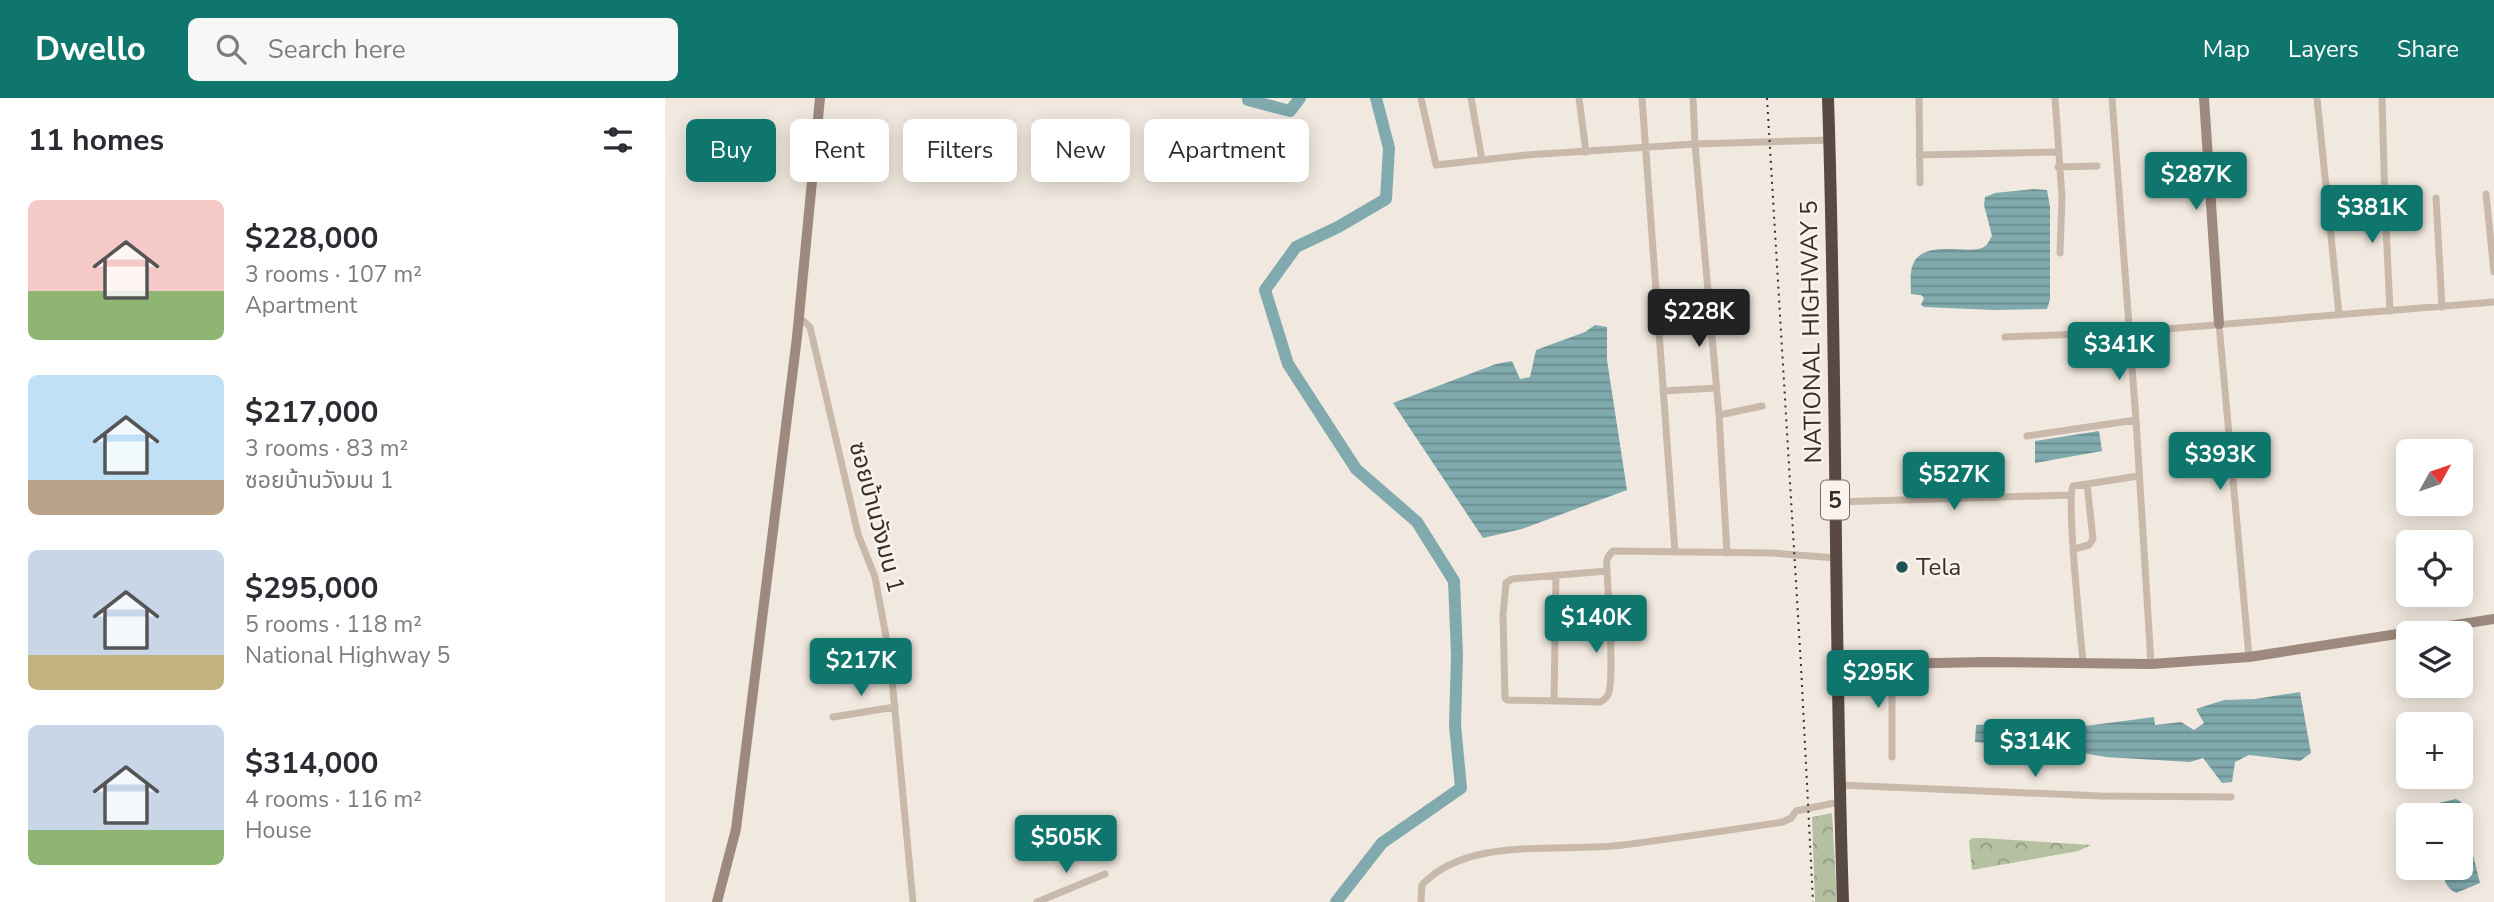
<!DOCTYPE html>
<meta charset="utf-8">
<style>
:root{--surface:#fff;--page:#f7f7f7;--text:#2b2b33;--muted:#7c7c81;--accent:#0f766e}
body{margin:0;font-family:"Nunito Sans","Noto Sans Thai",sans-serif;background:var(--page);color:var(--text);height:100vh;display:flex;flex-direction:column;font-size:26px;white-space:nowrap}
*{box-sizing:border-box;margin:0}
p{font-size:23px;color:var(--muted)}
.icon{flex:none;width:38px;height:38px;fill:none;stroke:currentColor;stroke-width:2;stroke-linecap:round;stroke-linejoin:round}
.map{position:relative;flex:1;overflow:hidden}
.drawer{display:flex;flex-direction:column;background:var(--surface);width:665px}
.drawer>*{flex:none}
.hud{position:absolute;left:21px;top:21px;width:665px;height:63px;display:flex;gap:14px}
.needle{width:46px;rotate:50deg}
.tools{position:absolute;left:1731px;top:341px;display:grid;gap:14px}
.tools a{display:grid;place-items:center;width:77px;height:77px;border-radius:10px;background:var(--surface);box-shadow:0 4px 18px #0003;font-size:35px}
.price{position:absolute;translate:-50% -60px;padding:0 16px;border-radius:7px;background:var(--accent);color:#fff;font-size:23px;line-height:46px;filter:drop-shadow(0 2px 4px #0008)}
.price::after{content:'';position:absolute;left:50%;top:42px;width:21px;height:16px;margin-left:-10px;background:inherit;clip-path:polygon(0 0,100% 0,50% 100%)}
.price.on{background:#222;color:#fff}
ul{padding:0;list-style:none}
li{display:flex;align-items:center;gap:21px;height:175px;padding:0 28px}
li span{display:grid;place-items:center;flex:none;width:196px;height:140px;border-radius:10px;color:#555}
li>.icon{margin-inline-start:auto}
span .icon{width:84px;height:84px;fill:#fffc;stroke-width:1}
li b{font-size:30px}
h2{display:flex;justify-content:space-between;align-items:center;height:84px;padding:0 28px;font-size:30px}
.tag{padding:0 24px;border-radius:10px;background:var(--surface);box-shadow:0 4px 18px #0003;font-size:24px;line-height:63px}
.tag.on{background:var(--accent);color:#fff}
header{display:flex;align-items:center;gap:42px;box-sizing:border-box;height:98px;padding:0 35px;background:var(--accent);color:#fff}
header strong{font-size:33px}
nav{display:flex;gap:38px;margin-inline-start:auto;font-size:24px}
.search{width:490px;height:63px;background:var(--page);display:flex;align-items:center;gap:18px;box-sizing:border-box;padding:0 24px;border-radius:10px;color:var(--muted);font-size:26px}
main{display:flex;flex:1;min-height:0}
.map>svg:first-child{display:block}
</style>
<header>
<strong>Dwello</strong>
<div class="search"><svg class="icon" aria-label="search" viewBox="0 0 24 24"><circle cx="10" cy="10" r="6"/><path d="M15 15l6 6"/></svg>Search here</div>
<nav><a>Map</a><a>Layers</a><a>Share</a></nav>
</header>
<main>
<section class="drawer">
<h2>11 homes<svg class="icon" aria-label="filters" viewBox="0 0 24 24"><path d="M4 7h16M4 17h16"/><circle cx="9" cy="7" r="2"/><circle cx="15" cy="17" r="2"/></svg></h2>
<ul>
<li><span style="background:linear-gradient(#f6c9c9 65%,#8fb573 0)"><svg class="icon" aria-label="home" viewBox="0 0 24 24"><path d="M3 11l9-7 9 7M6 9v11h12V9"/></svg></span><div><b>$228,000</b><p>3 rooms · 107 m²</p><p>Apartment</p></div></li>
<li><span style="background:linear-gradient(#bfe0f5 75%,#b9a48a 0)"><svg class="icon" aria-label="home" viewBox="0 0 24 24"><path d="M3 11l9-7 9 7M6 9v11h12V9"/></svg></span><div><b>$217,000</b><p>3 rooms · 83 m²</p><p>ซอยบ้านวังมน 1</p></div></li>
<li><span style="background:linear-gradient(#c9d6e8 75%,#c2b280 0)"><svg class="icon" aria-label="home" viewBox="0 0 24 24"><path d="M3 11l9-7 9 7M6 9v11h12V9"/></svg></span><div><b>$295,000</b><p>5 rooms · 118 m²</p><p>National Highway 5</p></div></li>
<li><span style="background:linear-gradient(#c9d6e8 75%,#8fb573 0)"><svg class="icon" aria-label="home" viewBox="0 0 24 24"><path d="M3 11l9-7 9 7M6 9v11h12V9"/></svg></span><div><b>$314,000</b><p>4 rooms · 116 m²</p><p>House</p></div></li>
</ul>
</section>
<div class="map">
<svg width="1829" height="804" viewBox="0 0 1829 804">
<defs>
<pattern id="park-crowns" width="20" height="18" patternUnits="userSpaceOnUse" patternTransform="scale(1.75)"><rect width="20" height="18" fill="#b4c0a0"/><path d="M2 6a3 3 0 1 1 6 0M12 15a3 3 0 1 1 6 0" fill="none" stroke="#939c83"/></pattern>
<pattern id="water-rules" width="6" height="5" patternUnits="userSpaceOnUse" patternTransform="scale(1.75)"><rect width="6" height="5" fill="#80aaad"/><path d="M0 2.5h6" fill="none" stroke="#6a8b8d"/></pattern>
</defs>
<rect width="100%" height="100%" fill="#f1e9df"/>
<path fill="url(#park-crowns)" d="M1167,715L1172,804H1150L1147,719Z
M1307,740H1317L1426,747L1413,753L1307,772L1304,743Z"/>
<path fill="url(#water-rules)" d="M1369,91L1382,92L1385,109V202L1382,211L1329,212L1259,209L1256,207L1259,200L1256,197L1246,196C1246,187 1244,173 1249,164C1261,142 1302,156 1317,150C1322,148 1324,143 1327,138L1319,107L1320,99L1330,95Z
M930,227L942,229V262L962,392L857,431L818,440L728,305L831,266L847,263L855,281L865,279L871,252L920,234Z
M1434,333L1437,353L1370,365V343Z
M1635,594L1646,655L1635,663L1584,657L1570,664L1567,684L1557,685L1538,660L1525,664L1441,659L1385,650L1310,644L1311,627L1361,625L1368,630L1381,629L1387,625L1402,623L1420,628L1489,619L1490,627L1516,624L1529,632L1539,625L1531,611L1559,602L1590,601Z
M1791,701L1796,704L1799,714L1797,727L1803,737L1815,785L1791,795C1780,789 1779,782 1778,770H1796V718L1768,717L1766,710L1769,706Z"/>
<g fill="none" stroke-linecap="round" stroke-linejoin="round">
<path stroke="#80aaad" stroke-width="12" d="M583,0V2L625,13L635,0
M671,804L717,745L796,690L790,627L792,557L789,483L752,424L691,371L623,266L600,192L631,149L673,129L721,101L724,50L711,0"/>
<path stroke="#c9b9ab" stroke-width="7" d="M756,0L771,67L862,57L1030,46L1164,42
M806,0L817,62
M914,0L921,54
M977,0L1010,454
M1028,0L1030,46L1054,317L1062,455
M1254,0L1255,85
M1390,0L1397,99L1395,155
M1447,0L1471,322L1486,566
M1652,0L1674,217
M1717,0L1720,107
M1254,57L1392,54
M1393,69L1432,68
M1821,96L1829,174
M1771,100L1777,209
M1664,111L1720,107L1725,213
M991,205L1043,200
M134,219L145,229L193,436L210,479L225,560L248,804
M1554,226L1584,559
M1340,239L1464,234L1829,204
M998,293L1051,290
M1054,317L1097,308
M1362,338L1471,322
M1422,386L1473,378
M1170,404L1406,397
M1409,451L1424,447L1428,441L1422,386L1408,388C1401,401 1416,540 1418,565
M942,473L847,481L841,485L838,517L840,600L842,602L935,604C939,602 940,602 943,597C950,583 943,495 942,473C941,464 941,459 948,453L1108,455L1171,460
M889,603L891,477
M168,619L230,609
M1227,659V566
M1175,687L1436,698L1566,699
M372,804L440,776
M756,804L757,787C803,737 896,755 958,747C1011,740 1065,732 1118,724L1126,720L1131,713L1174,704"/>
<path stroke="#9d897d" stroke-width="10" d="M1539,0L1554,226
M1173,567L1321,564L1486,566L1584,559L1829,521
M52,804L71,731L132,239L155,0"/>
<path stroke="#584942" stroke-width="12" d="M1163,0C1172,268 1169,536 1178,804"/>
<path stroke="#372e2a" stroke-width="2" stroke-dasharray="2 5" stroke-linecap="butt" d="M1102,0L1136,568L1148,804"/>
</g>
<circle fill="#225256" stroke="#f9f3eb" stroke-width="2.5" cx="1237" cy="469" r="7"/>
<g text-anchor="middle" stroke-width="5" stroke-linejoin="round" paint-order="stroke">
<rect fill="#f9f3eb" stroke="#716964" stroke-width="2" x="1156" y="382.5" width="28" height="39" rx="5"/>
<g font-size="23" font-weight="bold" fill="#372e2a">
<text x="1170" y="410">5</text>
</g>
<g font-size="24" fill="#372e2a" stroke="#f9f3eb">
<text transform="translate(1146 234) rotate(-91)" y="8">NATIONAL HIGHWAY 5</text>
<text transform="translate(212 419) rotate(75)" y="8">ซอยบ้านวังมน 1</text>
</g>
<g font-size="24" fill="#372e2a" stroke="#f9f3eb" text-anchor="start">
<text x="1251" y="477">Tela</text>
</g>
</g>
</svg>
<div class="tools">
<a><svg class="needle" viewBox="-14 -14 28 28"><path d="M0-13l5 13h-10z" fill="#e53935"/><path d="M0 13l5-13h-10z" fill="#7c7c81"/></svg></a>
<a><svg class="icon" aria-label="locate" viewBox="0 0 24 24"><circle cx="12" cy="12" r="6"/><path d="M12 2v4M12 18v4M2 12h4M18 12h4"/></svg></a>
<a><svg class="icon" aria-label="layers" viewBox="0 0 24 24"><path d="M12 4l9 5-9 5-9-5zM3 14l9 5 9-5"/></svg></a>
<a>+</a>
<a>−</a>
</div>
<b class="price" style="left:1531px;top:114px">$287K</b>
<b class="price" style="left:1707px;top:147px">$381K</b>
<b class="price on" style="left:1034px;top:251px">$228K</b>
<b class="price" style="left:1454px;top:284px">$341K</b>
<b class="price" style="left:1555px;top:394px">$393K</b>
<b class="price" style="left:1289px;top:414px">$527K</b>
<b class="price" style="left:931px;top:557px">$140K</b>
<b class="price" style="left:196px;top:600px">$217K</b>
<b class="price" style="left:1213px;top:612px">$295K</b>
<b class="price" style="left:1370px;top:681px">$314K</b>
<b class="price" style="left:401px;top:777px">$505K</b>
<div class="hud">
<a class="tag on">Buy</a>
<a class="tag">Rent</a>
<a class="tag">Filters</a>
<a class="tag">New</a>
<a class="tag">Apartment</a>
</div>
</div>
</main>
